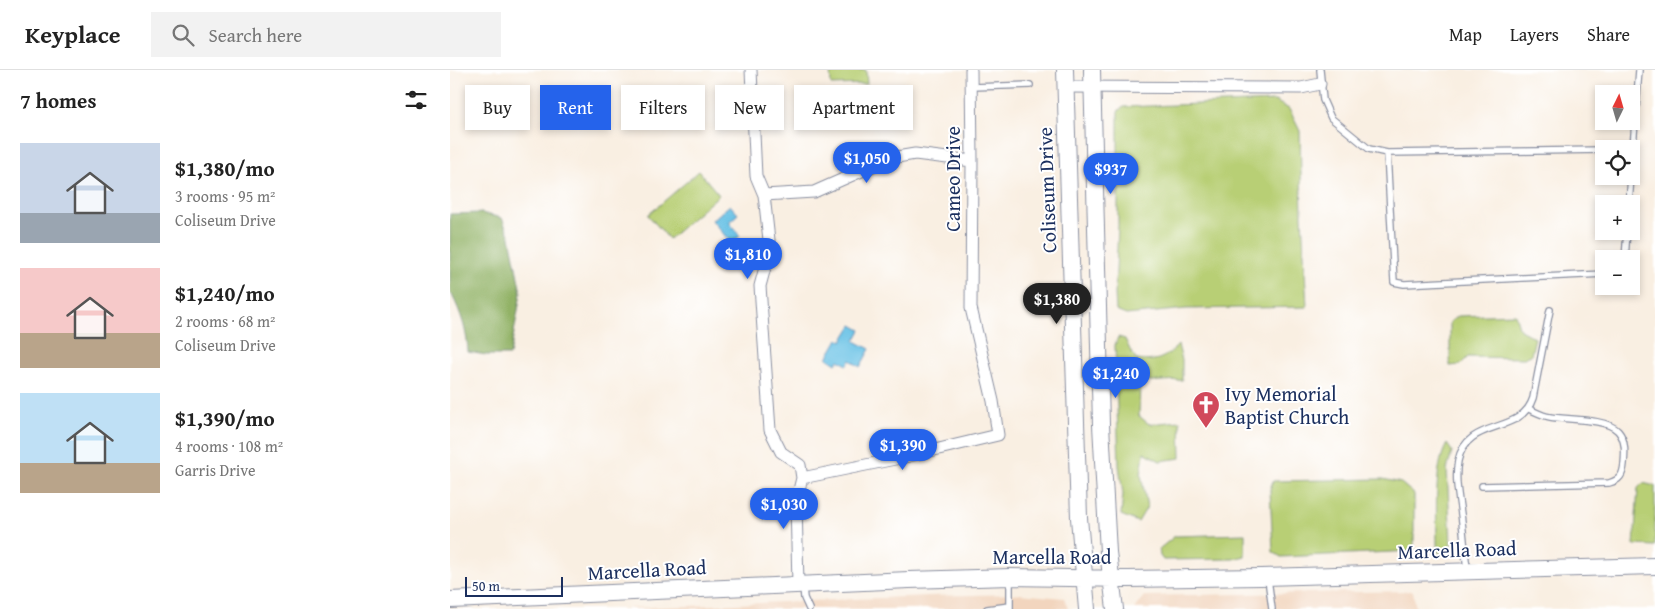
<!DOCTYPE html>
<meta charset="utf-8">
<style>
:root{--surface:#fff;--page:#f2f2f2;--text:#222;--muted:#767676;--line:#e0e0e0;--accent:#2563eb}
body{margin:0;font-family:"Gentium Book Plus",serif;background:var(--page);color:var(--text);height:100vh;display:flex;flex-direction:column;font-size:19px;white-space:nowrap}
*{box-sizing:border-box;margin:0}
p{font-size:16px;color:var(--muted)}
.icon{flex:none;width:28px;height:28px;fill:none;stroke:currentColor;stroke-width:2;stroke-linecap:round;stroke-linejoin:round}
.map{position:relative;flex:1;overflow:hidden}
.drawer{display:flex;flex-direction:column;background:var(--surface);width:450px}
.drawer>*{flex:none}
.banner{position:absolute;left:15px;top:15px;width:475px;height:45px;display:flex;gap:10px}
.needle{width:32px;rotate:5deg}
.tools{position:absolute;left:1145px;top:15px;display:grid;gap:10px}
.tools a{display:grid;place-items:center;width:45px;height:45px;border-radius:0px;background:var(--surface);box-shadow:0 2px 8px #0003;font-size:25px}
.scale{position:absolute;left:15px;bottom:12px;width:98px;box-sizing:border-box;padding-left:5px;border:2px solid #1b2f5e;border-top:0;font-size:14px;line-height:18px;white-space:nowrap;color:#1b2f5e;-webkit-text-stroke:4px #fff;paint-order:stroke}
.price{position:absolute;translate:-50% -42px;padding:0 11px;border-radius:18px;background:var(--accent);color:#fff;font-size:16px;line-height:32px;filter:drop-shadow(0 1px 2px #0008)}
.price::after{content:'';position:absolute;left:50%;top:30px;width:15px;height:11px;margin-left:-8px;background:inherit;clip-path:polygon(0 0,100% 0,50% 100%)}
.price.selected{background:#222;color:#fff}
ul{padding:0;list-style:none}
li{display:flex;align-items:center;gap:15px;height:125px;padding:0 20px}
li span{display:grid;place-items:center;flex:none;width:140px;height:100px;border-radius:0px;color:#555}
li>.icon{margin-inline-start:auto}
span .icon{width:60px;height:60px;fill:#fffc;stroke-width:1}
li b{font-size:21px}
h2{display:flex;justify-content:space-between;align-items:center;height:60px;padding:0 20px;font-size:21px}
.chip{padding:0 18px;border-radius:0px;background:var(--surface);box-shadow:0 2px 8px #0003;font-size:18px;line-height:45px}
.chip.selected{background:var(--accent);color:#fff}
header{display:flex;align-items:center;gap:30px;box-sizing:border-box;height:70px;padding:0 25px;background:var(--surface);border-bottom:1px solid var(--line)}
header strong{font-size:24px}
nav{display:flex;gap:28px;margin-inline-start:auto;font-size:18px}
.search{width:350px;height:45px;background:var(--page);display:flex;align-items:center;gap:12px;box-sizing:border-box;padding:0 18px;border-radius:0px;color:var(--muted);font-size:19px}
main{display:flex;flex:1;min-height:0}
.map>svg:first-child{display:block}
</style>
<header>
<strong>Keyplace</strong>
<div class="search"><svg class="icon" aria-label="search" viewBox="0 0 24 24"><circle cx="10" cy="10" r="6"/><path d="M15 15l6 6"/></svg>Search here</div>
<nav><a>Map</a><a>Layers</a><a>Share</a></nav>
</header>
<main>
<section class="drawer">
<h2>7 homes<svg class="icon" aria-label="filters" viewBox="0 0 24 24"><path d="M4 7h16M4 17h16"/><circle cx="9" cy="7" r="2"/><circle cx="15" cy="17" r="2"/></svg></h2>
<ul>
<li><span style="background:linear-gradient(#c9d6e8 70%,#9aa5b1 0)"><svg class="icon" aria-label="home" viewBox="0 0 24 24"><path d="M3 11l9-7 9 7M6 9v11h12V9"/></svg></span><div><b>$1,380/mo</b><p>3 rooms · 95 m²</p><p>Coliseum Drive</p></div></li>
<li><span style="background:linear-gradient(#f6c9c9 65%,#b9a48a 0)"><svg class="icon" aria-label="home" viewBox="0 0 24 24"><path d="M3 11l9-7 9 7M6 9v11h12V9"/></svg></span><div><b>$1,240/mo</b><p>2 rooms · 68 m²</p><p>Coliseum Drive</p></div></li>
<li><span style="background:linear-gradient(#bfe0f5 70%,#b9a48a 0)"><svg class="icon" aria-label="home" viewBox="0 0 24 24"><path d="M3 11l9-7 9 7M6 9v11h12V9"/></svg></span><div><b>$1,390/mo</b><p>4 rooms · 108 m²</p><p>Garris Drive</p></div></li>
</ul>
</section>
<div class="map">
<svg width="1205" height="539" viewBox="0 0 1205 539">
<rect width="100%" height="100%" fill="#fff"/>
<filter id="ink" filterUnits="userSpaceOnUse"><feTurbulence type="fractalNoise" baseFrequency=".02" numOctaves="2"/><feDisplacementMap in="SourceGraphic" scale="10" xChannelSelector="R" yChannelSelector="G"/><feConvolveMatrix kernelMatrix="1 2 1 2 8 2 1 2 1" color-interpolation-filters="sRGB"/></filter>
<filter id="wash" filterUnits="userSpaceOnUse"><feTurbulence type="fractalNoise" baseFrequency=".0096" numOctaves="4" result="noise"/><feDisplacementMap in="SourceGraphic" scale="20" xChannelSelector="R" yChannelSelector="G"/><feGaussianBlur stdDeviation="1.12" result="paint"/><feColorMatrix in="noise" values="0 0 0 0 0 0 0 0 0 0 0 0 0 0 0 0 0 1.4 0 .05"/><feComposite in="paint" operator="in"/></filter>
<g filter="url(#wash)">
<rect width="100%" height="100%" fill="#f9efe2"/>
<path fill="#f2d5be" d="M963,521L966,539H684L694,526Z
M569,524L614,528L618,539H165L477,526Z"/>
<path fill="#b8cf74" stroke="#6a7f69" d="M380,0H416L417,14L381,15Z
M825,31L839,39L850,61L852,147L857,237L736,239L676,245L666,241L665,223L668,156V41L674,37Z
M249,101L269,125L219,169L198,145Z
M1065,244L1070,260L1085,268L1081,285L1074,288L1018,287L1010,295L1000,296V252L1008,246Z
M668,267L675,269L680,280L687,290C706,292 715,289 728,275L732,290V310L690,312L689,346L699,354L730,351L731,388L710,391L694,382L691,405L697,437L688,452L671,445L673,424L669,396L665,275Z
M997,374L1002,381L997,400L1001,473L1000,480L993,483L988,482L987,475C987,447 983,397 997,374Z
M933,409L951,413L964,424V481L831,487L823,482L820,419L823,411Z
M1193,413L1205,416V476L1184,475L1188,418Z
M795,464V486L783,489L713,490L710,486L709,479L725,466Z"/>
<path fill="#92b266" stroke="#567062" d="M31,143L52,148L60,167L71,223L60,285H36L18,282C17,261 11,243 2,225L0,224V144Z"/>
<path fill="#67c1e5" stroke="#4178a2" d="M280,135L288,144L279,152L290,166L281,173L262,150Z
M402,255L411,260L405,271L420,279L410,297L400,290L397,295L389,290L386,294L377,288L388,269L392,271Z"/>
</g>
<g filter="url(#ink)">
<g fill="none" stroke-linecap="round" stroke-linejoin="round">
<defs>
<path id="lane" d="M870,0L873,30L881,48L919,79L937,83L1154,80
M522,17L580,15
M937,83L944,212L954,214L1154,204
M1181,103L1189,0
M1179,134L1181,106
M1175,189L1177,161
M1032,416L1159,413C1170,410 1173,405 1174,394C1175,383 1176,370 1168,361C1156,348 1118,350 1100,347C1093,346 1086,342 1079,339
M1017,499C1015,483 1014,468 1012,452C1010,433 1004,411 1008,391C1017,347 1071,366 1083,328L1100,240
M560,509V539
M818,509L822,539
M353,517L354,528L359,539
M537,539L560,536"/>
<path id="street" d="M301,0L306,106L314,125L320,179L310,216L320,360L331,382L350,395L352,408L346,432L348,515
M615,17L851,18L870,14
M314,125L364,122L441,88L465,84L522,91
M352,408L455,387L548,365L543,331L521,238L522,91L521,0"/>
<path id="secondary" d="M615,0L629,448L637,539
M642,0L651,355L658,482L665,539
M0,530L459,510L560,507L678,509L811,507L1205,496"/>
</defs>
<use href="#lane" stroke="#8a8fa0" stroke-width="8"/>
<use href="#street" stroke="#8a8fa0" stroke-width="13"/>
<use href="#secondary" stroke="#8a8fa0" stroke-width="18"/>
<use href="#lane" stroke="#fff" stroke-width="5.5"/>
<use href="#street" stroke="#fff" stroke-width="11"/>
<use href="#secondary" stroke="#fff" stroke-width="16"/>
</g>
</g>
<defs>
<symbol id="church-pin" viewBox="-11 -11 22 30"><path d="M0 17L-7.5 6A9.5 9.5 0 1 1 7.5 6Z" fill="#d1495b" stroke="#fff"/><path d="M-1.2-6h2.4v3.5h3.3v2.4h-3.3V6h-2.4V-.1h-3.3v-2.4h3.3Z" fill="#fff"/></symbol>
</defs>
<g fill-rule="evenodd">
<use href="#church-pin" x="740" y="319" width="32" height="43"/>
</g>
<g text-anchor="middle" stroke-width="4" stroke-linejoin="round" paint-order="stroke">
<g font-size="20" fill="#1b2f5e" stroke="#fff">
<text transform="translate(503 109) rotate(-90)" y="7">Cameo Drive</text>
<text transform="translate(597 120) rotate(-92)" y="7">Coliseum Drive</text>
<text transform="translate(1007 480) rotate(-2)" y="7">Marcella Road</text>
<text x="602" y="494">Marcella Road</text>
<text transform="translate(197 500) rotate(-3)" y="7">Marcella Road</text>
</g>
<g font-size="20" fill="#1b2f5e" stroke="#fff" text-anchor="start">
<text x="775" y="331">Ivy Memorial<tspan x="775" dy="23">Baptist Church</tspan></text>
</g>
</g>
</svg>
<div class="tools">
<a><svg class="needle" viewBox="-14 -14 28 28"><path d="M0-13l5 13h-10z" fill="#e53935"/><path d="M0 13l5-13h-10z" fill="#767676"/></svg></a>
<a><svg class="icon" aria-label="locate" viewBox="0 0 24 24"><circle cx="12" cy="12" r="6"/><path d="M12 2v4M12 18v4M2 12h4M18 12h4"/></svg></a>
<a>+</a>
<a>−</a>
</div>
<div class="scale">50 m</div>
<b class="price" style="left:417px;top:114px">$1,050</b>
<b class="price" style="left:661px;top:125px">$937</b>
<b class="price" style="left:298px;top:210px">$1,810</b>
<b class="price selected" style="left:607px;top:255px">$1,380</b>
<b class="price" style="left:666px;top:329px">$1,240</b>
<b class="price" style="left:453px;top:401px">$1,390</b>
<b class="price" style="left:334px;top:460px">$1,030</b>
<div class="banner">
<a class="chip">Buy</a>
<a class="chip selected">Rent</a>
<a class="chip">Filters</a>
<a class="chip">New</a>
<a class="chip">Apartment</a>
</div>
</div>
</main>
